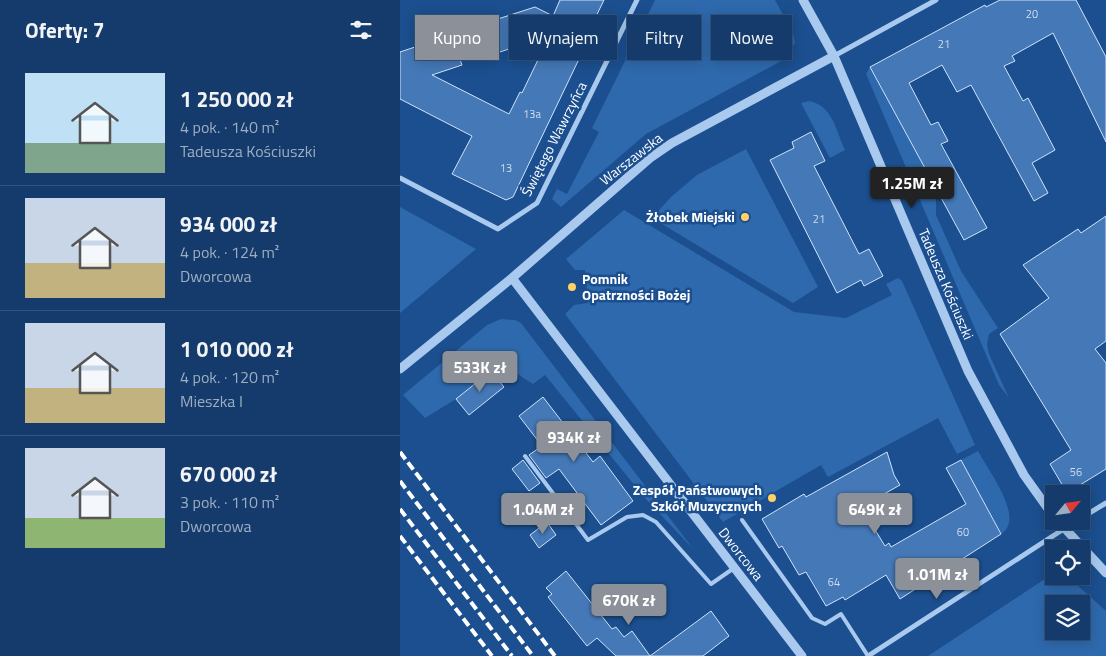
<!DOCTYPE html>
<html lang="pl">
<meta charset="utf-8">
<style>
:root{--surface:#143b6b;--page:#214673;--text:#f1f3f6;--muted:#9dadc1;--line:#33557e;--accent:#8c9099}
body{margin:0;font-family:"Titillium Web",sans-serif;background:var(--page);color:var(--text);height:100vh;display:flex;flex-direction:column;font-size:19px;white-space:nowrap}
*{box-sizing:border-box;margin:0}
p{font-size:16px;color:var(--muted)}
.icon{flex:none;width:28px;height:28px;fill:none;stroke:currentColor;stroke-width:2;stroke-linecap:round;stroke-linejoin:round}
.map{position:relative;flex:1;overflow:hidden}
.side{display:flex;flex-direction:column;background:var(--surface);width:400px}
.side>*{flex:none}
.guide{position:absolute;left:15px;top:15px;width:475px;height:45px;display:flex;gap:10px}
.needle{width:32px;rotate:61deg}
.tools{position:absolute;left:645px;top:485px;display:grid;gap:10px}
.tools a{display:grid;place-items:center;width:45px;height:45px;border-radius:0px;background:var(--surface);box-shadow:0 2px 12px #0003,0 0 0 1px var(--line);font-size:25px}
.price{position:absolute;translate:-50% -42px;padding:0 11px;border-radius:5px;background:var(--accent);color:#fff;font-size:16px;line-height:32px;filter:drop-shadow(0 1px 2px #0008)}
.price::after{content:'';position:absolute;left:50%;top:30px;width:15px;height:11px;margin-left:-8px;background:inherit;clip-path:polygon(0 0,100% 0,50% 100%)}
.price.current{background:#222;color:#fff}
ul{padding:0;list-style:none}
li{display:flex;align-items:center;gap:15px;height:125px;padding:0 25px}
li+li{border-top:1px solid var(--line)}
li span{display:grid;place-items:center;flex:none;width:140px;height:100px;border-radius:0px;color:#555}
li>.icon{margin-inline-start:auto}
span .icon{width:60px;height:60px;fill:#fffc;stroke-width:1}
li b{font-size:21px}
h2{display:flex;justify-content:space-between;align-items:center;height:60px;padding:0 25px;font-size:21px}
.chip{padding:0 18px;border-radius:0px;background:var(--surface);box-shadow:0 2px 12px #0003,0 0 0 1px var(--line);font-size:18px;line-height:45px}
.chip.current{background:var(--accent);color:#fff}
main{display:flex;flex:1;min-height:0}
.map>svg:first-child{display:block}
</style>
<main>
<section class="side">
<h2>Oferty: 7<svg class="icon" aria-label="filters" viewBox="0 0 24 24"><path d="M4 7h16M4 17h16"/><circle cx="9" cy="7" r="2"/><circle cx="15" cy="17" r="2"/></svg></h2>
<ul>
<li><span style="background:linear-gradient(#bfe0f5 70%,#7fa58c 0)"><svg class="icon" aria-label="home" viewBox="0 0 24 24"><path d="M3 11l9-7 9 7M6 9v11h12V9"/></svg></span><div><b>1 250 000 zł</b><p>4 pok. · 140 m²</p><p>Tadeusza Kościuszki</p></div></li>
<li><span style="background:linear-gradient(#c9d6e8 65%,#c2b280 0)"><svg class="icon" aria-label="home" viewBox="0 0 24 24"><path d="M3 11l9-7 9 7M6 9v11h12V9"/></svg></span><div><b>934 000 zł</b><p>4 pok. · 124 m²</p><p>Dworcowa</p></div></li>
<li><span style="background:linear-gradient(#c9d6e8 65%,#c2b280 0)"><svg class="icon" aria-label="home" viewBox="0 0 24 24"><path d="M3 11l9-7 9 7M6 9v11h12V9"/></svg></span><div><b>1 010 000 zł</b><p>4 pok. · 120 m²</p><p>Mieszka I</p></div></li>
<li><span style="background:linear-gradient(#c9d6e8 70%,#8fb573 0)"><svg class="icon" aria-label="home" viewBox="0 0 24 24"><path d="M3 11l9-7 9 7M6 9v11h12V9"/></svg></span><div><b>670 000 zł</b><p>3 pok. · 110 m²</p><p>Dworcowa</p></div></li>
</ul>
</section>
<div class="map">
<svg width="706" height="656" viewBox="0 0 706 656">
<rect width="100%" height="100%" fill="#1b4f8f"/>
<path fill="#2e69ad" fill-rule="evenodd" d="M255,0H375L393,33L395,43L385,59L246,134L161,207L152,199L157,189L167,194L199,132L192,128Z
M470,67L536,189V215L561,271L598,328L589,334L587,344L589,354L609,398L599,385L466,74Z
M409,101C432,105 436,130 445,150L430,158L401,103Z
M346,149L418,287L393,303L252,218L271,197L297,175Z
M0,207L76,249L0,313Z
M224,210L394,312L446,318L492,295L486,284L498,278L502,281L575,445L557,454L538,418L428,477L421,465L323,522L165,314L174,305L188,303L185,270H175L166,259Z
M101,319L115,320L121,323L294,550L244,497L145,375L133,384L100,363L56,399L25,418L3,395L87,325Z
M578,451C588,470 626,519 601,534L561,460Z
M660,576L676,584L706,611V656H528L648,577ZM654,604H681V631H654Z"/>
<path fill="#4478b7" stroke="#cfe3fa" d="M160,0H204L188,33L191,34L113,197L106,200L52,174L72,136L0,99V52L51,35L62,65L32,75L109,114L120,92L122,93L150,35L100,52L96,48L84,54L41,29L70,19L73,27L135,7L153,16Z
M600,0H676L706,57V142L653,33L612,56L615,61L604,66L623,101L628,98L655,150L632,163L648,193L634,201L571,85L557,92L542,65L509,83L531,125L538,122L548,141L541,144L587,228L564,240L470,67L585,5L586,7Z
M411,132L425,161L414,166L459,254L469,249L483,276L464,286L461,280L437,293L370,160L394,148L392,142Z
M706,216V341L695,349L706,363V469L667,493L650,464L671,450L600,334L649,298L623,265L678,229L681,233Z
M91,371L104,387L69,415L56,399Z
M143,397L193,462L200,456L233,501L201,525L159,469L146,478L129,455L142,446L119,416Z
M487,452L494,475L500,485L461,507L485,546L489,543L491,547L566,504L546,468L561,460L601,534L500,599L486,575L445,600L443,597L426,606L406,572L399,575L382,546L379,548L362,519L404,494L406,497Z
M123,460L140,483L129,491L112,469Z
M147,522L156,535L139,548L130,535Z
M166,571L212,629L216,627L224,637L232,631L250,656L311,611L329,636L303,656H216L197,638L187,646L148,597L152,594L146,588Z"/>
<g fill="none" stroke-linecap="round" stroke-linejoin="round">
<path stroke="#a9c9ee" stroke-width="4" d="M125,456L188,540L227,517L243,515L256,522L311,584L334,568
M342,520L412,618L425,624L441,614L468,656"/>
<path stroke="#a9c9ee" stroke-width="5" d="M434,56L536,0
M0,178L98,229L137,203L237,0
M681,518L706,503
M468,656L676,521"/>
<path stroke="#a9c9ee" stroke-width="9" d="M403,0L434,56L568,371L624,475L654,517
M112,278L402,656
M0,369L112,278L250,158L272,143L434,56
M658,521L706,573"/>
<path stroke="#fff" stroke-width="4" stroke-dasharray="9 4" stroke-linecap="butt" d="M0,452L155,656
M0,481L133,656
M0,509L112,656
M0,536L92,656"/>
</g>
<g fill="#ffd166" stroke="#1b4f8f" stroke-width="2">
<circle cx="345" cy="217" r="5"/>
<circle cx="172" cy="287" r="5"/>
<circle cx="372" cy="498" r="5"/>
</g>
<g text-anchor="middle" stroke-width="5" stroke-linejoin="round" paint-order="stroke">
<g font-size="11" fill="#d0dded">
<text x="632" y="18">20</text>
<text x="544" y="48">21</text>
<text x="132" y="118">13a</text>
<text x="106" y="172">13</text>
<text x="419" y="223">21</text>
<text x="676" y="476">56</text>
<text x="563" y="536">60</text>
<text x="434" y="586">64</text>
</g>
<g font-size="14" fill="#fff" stroke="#1b4f8f">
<text transform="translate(154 139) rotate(-63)" y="5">Świętego Wawrzyńca</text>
<text transform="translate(231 159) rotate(-38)" y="5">Warszawska</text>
<text transform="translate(546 284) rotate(67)" y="5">Tadeusza Kościuszki</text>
<text transform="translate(341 554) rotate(52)" y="5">Dworcowa</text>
</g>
<g font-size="14" font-weight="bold" fill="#fff" stroke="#1b4f8f" text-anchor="end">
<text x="335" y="222">Żłobek Miejski</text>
<text x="182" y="284" text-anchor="start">Pomnik<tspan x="182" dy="16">Opatrzności Bożej</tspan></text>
<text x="362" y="495">Zespół Państwowych<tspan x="362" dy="16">Szkół Muzycznych</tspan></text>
</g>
</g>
</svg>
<div class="tools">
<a><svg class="needle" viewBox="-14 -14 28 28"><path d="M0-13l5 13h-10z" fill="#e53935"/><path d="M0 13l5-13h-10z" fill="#9dadc1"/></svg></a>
<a><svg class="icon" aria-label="locate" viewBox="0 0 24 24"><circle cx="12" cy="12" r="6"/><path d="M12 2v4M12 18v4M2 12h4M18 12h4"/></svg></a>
<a><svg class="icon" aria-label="layers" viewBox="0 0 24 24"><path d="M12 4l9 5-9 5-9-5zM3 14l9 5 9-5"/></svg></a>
</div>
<b class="price current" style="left:512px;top:209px">1.25M zł</b>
<b class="price" style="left:80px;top:393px">533K zł</b>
<b class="price" style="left:174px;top:463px">934K zł</b>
<b class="price" style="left:143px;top:535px">1.04M zł</b>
<b class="price" style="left:475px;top:535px">649K zł</b>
<b class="price" style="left:537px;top:600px">1.01M zł</b>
<b class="price" style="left:229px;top:626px">670K zł</b>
<div class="guide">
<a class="chip current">Kupno</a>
<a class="chip">Wynajem</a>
<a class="chip">Filtry</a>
<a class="chip">Nowe</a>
</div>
</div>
</main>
